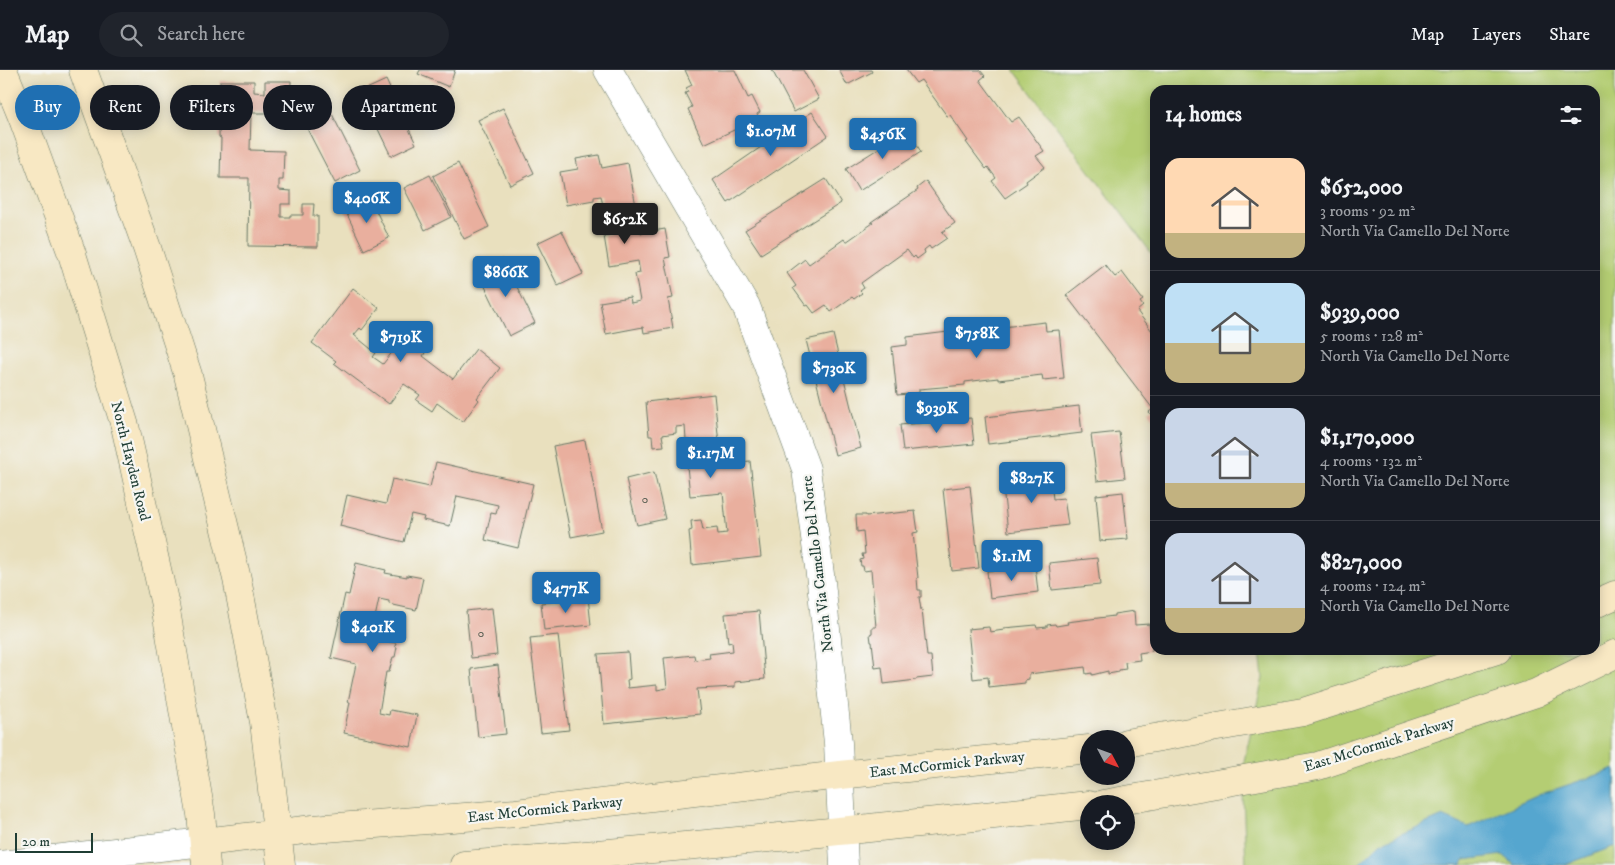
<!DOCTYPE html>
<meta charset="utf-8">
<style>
:root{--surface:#171b24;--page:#20242c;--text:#f1f3f6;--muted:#9ea1a6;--line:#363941;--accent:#1f6fb2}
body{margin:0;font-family:"IM FELL DW Pica",serif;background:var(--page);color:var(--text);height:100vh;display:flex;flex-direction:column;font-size:19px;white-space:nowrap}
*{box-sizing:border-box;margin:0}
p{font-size:16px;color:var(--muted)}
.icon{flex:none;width:28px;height:28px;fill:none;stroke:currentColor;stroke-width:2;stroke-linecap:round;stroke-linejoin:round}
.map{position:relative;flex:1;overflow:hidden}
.panel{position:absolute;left:1150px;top:15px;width:450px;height:570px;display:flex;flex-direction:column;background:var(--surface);border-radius:15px;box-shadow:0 2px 12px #0003}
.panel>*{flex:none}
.hud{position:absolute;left:15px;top:15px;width:475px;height:45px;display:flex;gap:10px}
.needle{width:32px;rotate:131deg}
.tools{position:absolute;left:1080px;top:660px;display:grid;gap:10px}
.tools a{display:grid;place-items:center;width:55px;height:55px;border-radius:50%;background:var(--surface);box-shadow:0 2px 12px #0003;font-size:25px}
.scale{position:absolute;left:15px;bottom:12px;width:78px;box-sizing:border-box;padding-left:5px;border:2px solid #1f3d34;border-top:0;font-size:14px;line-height:18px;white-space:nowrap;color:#1f3d34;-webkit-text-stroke:4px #f6f6f2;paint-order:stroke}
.price{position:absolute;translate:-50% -42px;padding:0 11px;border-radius:5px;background:var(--accent);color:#fff;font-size:16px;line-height:32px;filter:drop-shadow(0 1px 2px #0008)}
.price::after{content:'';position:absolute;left:50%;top:30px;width:15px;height:11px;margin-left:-8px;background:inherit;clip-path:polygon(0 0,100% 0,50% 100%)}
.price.on{background:#222;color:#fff}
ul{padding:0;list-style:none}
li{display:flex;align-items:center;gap:15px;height:125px;padding:0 15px}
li+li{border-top:1px solid var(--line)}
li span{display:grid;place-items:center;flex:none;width:140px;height:100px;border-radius:15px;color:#555}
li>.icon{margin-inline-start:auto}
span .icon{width:60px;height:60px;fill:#fffc;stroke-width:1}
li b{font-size:21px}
h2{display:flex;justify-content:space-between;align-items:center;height:60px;padding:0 15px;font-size:21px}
.tag{padding:0 18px;border-radius:22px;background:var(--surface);box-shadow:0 2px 12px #0003;font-size:18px;line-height:45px}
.tag.on{background:var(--accent);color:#fff}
header{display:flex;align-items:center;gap:30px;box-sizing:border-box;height:70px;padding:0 25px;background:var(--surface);border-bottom:1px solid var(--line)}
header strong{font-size:24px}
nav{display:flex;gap:28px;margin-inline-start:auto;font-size:18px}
.search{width:350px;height:45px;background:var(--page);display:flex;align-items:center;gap:12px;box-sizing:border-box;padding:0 18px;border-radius:28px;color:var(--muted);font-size:19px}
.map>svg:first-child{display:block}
</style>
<header>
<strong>Map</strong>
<div class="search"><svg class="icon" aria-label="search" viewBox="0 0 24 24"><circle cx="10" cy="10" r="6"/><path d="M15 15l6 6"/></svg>Search here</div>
<nav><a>Map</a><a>Layers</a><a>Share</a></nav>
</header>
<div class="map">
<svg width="1615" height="795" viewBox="0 0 1615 795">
<rect width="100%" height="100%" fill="#f6f6f2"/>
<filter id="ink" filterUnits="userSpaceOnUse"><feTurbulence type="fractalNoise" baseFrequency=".02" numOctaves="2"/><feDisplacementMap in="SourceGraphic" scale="10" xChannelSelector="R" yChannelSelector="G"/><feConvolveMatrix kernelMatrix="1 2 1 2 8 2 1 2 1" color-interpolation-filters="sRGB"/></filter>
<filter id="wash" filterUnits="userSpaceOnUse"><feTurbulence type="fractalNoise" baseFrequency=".0096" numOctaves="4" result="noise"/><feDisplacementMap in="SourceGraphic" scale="20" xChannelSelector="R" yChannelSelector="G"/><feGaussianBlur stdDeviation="1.12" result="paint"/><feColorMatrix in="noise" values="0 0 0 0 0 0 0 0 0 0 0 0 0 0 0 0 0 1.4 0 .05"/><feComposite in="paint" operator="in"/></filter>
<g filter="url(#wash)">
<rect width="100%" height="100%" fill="#e9e0be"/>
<path fill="#b4cd73" stroke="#6a8554" d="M1014,0H1615V795H1246L1242,700L1263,608L1260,580H1595V20H1155V188Z"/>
<path fill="#55a6cf" stroke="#3a7282" d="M1615,699V776L1565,795H1515L1503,785L1464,790L1462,795H1358L1380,773L1443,746L1468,757L1541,724Z"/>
<g id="blocks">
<path fill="#e9af9e" d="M420,0H455L449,17L418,4Z
M685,0H735L748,28L752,26L760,42L757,44L758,47L750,50L749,48L745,50L747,54L704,74L688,39L692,37L685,23L688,22L686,18L692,15Z
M772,0H803L819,29L794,42Z
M839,0H871L872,2L847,15Z
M906,0H980L985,6L980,10L1011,52L1019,47L1044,81L1036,86L1045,97L1026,111L1027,113L1005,128L992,111L996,108L988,97L986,99L966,72L968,71L950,45L947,46L921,10L916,13Z
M386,10L416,74L391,86L360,22Z
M220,11H254V22L265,23V11H291L290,43H251L250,80L284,81L283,110H279V120L291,121V134H281V147H290V145H303V134H314L313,146H318V177L248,176L249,108H220L221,68L219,67Z
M328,36L360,100L335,113L302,49Z
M503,38L534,103L510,115L478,50Z
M812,42L828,66L728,133L713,110Z
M908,60L921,82L859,121L846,99Z
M599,85L602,98L628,93L641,163L665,159L670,187L665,188L673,228L668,229L673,258L644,263L643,257L606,264L600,232L630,227L631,233L640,231L635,204L640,203L638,191L609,196L604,166L609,165L601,126L594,127V130L566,135L560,102L578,99L576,89Z
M458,93L489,157L464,169L433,106Z
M430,105L451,147L425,160L404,118Z
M826,109L841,133L761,184L745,160Z
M926,111L955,153L942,162L947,168L931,179L929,176L924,180L925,183L917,189L915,186L913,188L907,180L861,213L864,218L860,221L862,223L854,229L852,227L831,242L826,235L814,243L808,235L806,236L793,218L796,216L787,203L805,189L809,194L844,169L846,172L873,153L871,152L918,120L917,118Z
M370,128L389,168L364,180L345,140Z
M562,161L583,204L558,216L537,173Z
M503,189L535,253L509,266L478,202Z
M1105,195L1115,207L1122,202L1143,230L1140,232L1143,236L1137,241L1155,265V349L1149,342L1153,339L1066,225Z
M353,218L379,238L362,260L360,258L354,265L376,283L373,287L383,294L404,267L425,283L423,286L453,309L476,279L500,298L477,328L479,330L463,352L437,333L432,341L416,330L420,325L404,314L389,334L334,293L336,291L312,273Z
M1045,252L1046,261L1059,260L1064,308L1043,310L1042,305L998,310V308L965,312V315L919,319V323L897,325L892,277L907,275V267L948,262L949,272L1004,267L1003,257Z
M833,264L861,378L835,385L806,270Z
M714,324L721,394L750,391L761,487L692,495L689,461L692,460L691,451L701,450L703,460L717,458L718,464L727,463L723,423L690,426L687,396H692L689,370H686L685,356L676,357V363L662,365L664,376L653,377L652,366H649L646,332Z
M1079,336L1082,363L988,374L985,347Z
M971,348L974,374L903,381L900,355Z
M1119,362L1125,408L1097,411L1091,365Z
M585,370L602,461L571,467L553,376Z
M436,392L533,414L518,478L485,470L491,443L496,444L498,435L457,426L450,456L423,450L424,447L411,444L404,472L340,456L347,425L386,434L392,409L430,417Z
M654,402L665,449L637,455L626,409Z
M1050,403L1053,429L1064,428L1068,455L1008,462L1002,409Z
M970,416L979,498L952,501L943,419Z
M1123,422L1128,469L1100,471L1096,425Z
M915,441L918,462L913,463L918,508H917L918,520H921V527H919L921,540H922L927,586H931L933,607L916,609V610L884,614L882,597L875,598L872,572H871L870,564L872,563V557H876L871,500L864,501L863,496H861L860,490L863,489L862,484H865L863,461L857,462L856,445H866V446Z
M1097,488L1100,515L1052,520L1049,493Z
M356,493L386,500L385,503L407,507V505L423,508L416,540L389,534V531L379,529L373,557L367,556L365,567L396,573L395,576L397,577L395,587H393L389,602H386L379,643L389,645L390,640L417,645L411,677L344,663L350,632H348L356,594L331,588L345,524L349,525Z
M1035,495L1038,522L990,528L987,501Z
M588,527L591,555L544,560L541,533Z
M492,538L497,585L471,588L466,541Z
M759,541L765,609L735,612V617L697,619L700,644L604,654L598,584L628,582L630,609L627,610L628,618L657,615V620L667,618L664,588L694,585L695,590L710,588L709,584L733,581L732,572L728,573L725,544Z
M1134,541L1135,555L1149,554L1152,581L1139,583L1140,590L1125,592L1126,599L1119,600V602L1108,604V601L1092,605V603L1086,604L1085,597L1029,604V609L1025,610V613L989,617L988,607L973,609L968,559L989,557L990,562L1004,560V558L1036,555L1037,558L1047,557V555L1055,554L1056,556L1068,554L1067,552L1114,546V544Z
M558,565L569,660L541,663L530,568Z
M498,595L506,664L478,667L471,599Z"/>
</g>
</g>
<g filter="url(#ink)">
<use href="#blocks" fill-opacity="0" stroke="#667664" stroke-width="1"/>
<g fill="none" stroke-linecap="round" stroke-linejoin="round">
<defs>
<path id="minor" d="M608,0L746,236L806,399L821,512L838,673L844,795"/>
<path id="tertiary" d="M0,795L204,772"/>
<path id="secondary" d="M3,0L23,49L72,184L125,356L165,535L201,744L206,795
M83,0L147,178L188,305L237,509L264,652L281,795
M1595,534L1615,525
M1126,673L1303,642L1497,580
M1103,734L1318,696L1536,623L1615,584
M204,772L313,759L516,743L840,705L1089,679
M464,795C673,779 881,757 1089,735"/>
</defs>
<use href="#minor" stroke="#667664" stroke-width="29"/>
<use href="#tertiary" stroke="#667664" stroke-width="29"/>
<use href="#secondary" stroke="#667664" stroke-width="29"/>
<use href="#minor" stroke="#fff" stroke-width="28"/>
<use href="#tertiary" stroke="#fff" stroke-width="28"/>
<use href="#secondary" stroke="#f8e8c3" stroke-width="28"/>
</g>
</g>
<g text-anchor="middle" stroke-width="4.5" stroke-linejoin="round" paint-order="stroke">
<g font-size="12" fill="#525a4e">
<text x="645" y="433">0</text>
<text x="481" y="567">0</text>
</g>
<g font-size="15" fill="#1f3d34" stroke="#f6f6f2">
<text transform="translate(131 391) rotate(76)" y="5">North Hayden Road</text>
<text transform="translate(817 494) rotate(-97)" y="5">North Via Camello Del Norte</text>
<text transform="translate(1379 674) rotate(-17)" y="5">East McCormick Parkway</text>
<text transform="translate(947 694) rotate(-6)" y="5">East McCormick Parkway</text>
<text transform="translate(545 739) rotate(-6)" y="5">East McCormick Parkway</text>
</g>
</g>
</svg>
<div class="tools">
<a><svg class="needle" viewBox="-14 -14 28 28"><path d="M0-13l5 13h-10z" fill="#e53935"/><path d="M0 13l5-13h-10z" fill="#9ea1a6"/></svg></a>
<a><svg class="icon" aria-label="locate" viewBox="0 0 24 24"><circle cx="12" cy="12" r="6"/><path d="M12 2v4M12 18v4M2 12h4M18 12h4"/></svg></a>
</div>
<div class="scale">20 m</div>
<b class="price" style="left:771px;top:87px">$1.07M</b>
<b class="price" style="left:883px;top:90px">$456K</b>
<b class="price" style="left:367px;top:154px">$406K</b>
<b class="price on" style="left:625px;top:175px">$652K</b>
<b class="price" style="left:506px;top:228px">$866K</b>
<b class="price" style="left:977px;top:289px">$758K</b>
<b class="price" style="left:401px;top:293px">$719K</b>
<b class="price" style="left:834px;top:324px">$730K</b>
<b class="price" style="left:937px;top:364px">$939K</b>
<b class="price" style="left:711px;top:409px">$1.17M</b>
<b class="price" style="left:1032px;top:434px">$827K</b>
<b class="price" style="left:1012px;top:512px">$1.1M</b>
<b class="price" style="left:566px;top:544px">$477K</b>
<b class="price" style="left:373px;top:583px">$401K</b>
<div class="hud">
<a class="tag on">Buy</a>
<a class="tag">Rent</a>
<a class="tag">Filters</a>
<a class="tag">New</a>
<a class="tag">Apartment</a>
</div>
<section class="panel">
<h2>14 homes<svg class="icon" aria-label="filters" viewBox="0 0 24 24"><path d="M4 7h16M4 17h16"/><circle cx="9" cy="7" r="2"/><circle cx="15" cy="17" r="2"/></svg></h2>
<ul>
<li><span style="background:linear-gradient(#ffd9b3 75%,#c2b280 0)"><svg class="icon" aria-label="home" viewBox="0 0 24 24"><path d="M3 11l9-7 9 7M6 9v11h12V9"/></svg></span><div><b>$652,000</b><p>3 rooms · 92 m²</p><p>North Via Camello Del Norte</p></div></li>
<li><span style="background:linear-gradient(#bfe0f5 60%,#c2b280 0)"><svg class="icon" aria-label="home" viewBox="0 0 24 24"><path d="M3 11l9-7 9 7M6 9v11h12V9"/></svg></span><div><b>$939,000</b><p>5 rooms · 128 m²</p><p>North Via Camello Del Norte</p></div></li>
<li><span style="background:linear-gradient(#c9d6e8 75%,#c2b280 0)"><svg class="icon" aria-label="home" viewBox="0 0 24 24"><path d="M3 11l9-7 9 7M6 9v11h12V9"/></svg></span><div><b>$1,170,000</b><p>4 rooms · 132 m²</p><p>North Via Camello Del Norte</p></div></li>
<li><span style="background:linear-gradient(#c9d6e8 75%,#c2b280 0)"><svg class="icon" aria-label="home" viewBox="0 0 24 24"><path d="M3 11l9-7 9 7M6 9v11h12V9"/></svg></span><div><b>$827,000</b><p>4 rooms · 124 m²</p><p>North Via Camello Del Norte</p></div></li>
</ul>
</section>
</div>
